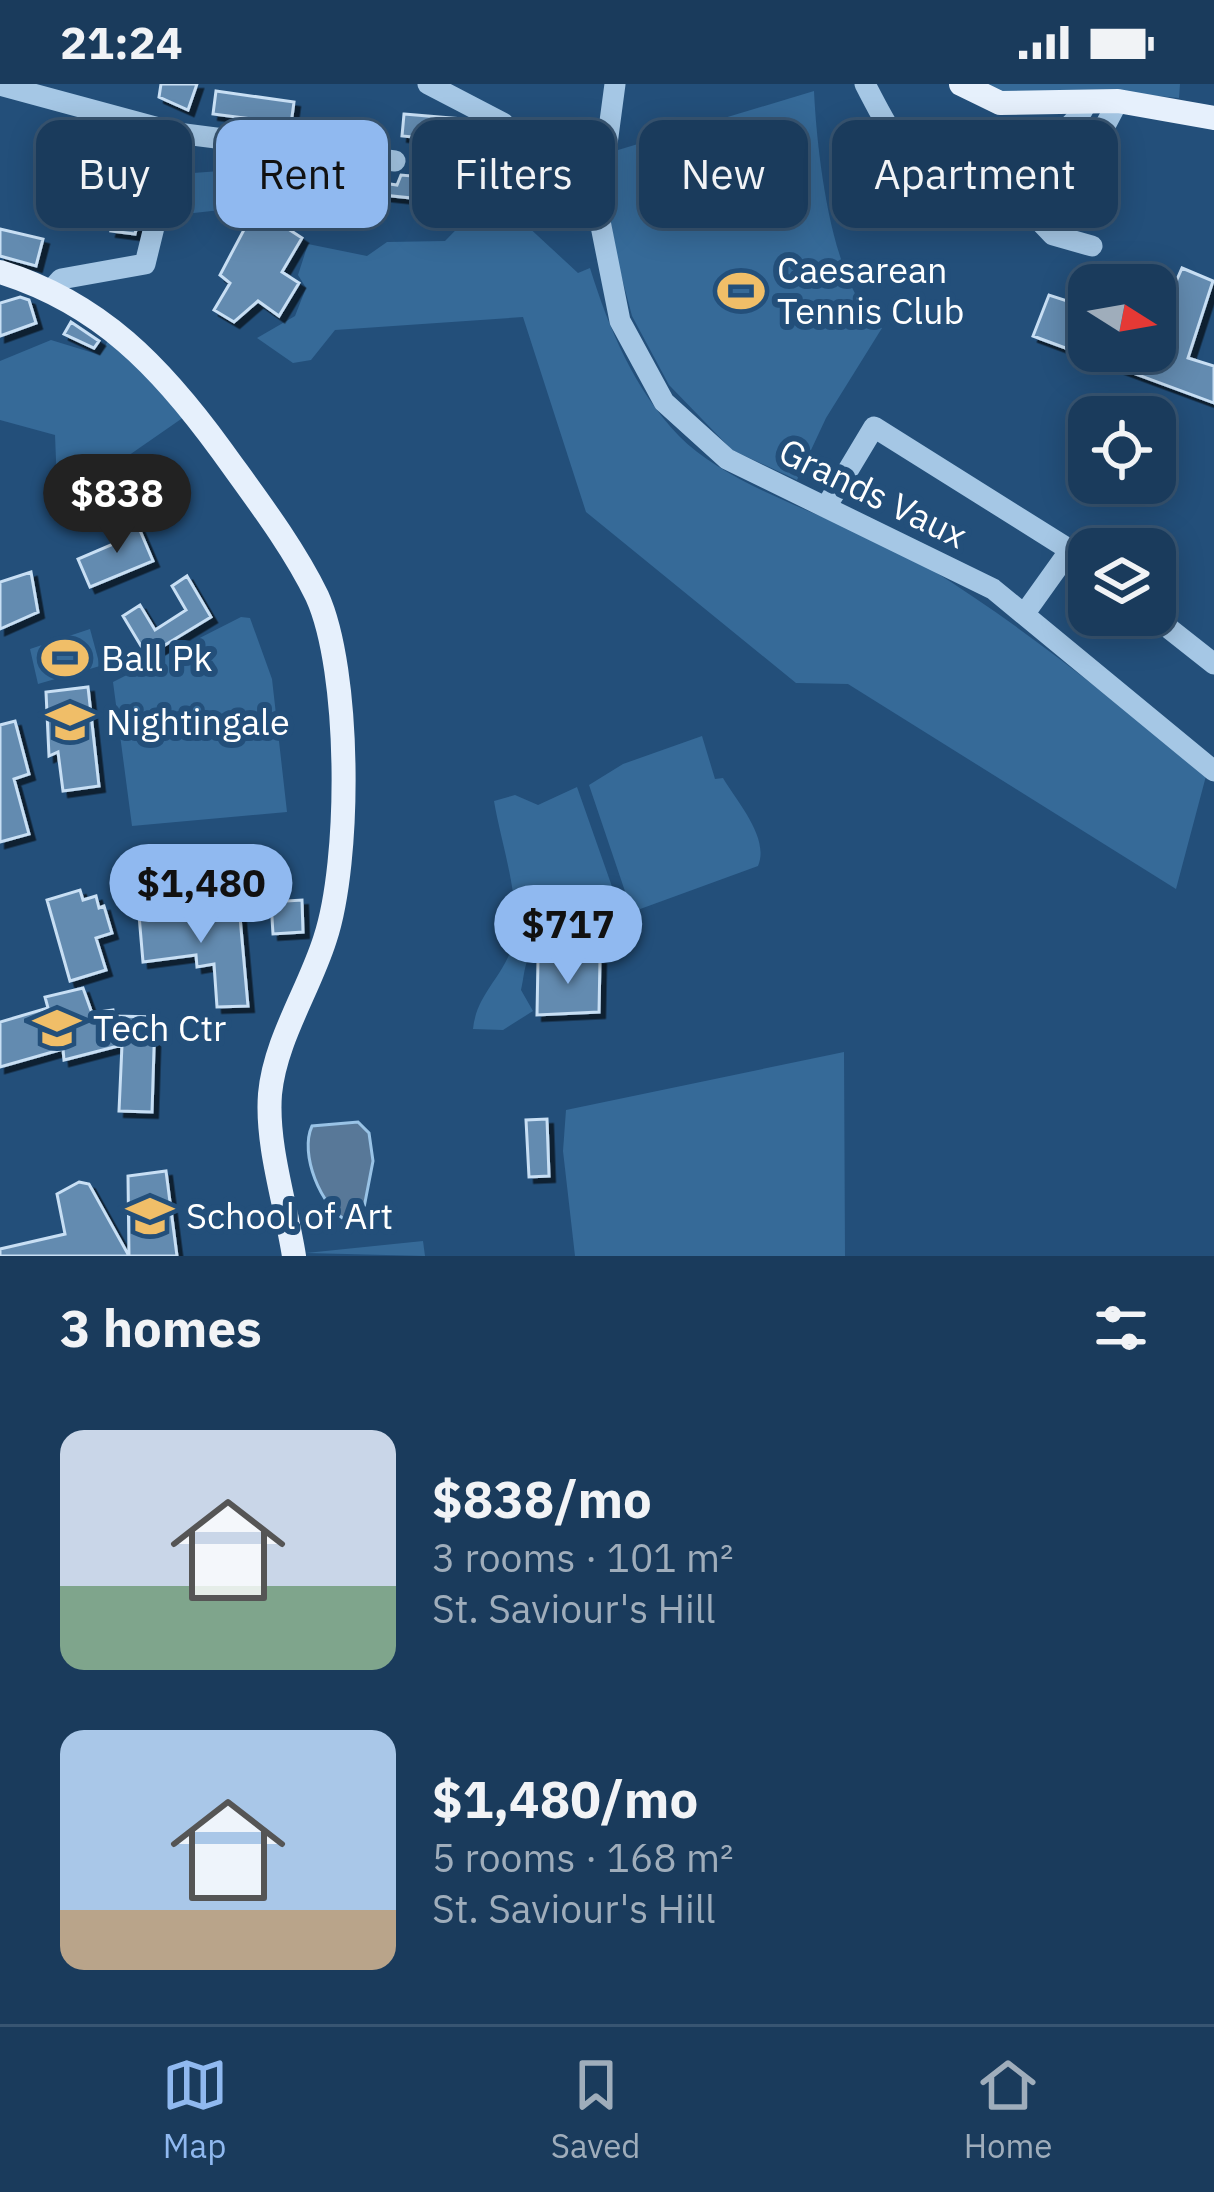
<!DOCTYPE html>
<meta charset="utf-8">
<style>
:root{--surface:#1a3b5c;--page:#234262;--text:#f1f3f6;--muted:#9fadbb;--line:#385572;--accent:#90b9f0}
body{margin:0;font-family:"IBM Plex Sans",sans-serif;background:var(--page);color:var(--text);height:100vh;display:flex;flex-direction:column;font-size:45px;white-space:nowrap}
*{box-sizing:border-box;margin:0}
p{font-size:39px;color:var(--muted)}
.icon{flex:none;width:66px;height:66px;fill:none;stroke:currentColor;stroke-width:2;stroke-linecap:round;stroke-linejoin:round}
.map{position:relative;height:1172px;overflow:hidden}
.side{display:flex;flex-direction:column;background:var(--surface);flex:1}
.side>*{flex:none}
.banner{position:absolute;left:36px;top:36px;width:1143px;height:108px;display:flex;gap:24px}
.needle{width:78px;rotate:101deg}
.fabs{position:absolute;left:1068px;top:180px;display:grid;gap:24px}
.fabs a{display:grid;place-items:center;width:108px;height:108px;border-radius:24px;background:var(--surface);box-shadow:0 6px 30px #0003,0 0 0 3px var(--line);font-size:60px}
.price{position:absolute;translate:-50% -102px;padding:0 27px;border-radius:42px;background:var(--accent);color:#111;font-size:39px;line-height:78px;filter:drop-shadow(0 3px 6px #0008)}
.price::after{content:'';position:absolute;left:50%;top:72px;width:36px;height:27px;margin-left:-18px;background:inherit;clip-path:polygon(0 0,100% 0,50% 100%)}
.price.on{background:#222;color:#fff}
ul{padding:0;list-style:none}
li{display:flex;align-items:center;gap:36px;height:300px;padding:0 60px}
li span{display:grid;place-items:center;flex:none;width:336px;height:240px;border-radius:24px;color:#555}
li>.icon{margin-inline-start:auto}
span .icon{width:144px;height:144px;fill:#fffc;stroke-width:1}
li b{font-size:51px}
h2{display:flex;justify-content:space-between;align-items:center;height:144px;padding:0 60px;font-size:51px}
.chip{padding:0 42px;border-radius:24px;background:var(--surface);box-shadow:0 6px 30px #0003,0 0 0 3px var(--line);font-size:42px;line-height:108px}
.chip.on{background:var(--accent);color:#111}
.status{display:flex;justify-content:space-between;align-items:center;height:84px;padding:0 60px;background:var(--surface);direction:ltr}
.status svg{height:33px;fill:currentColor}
.dock{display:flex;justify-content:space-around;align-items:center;height:168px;border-top:3px solid var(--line);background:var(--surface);font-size:33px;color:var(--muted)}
.dock a{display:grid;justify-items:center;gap:6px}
.dock .on{color:var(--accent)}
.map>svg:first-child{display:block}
</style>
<div class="status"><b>21:24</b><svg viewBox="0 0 49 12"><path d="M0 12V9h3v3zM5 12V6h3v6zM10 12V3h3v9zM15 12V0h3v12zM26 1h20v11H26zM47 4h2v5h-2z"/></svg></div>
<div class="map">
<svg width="1214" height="1172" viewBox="0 0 1214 1172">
<defs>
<filter id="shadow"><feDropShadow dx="5.5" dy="5.5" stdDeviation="0" flood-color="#0009"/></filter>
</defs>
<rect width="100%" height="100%" fill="#234f7a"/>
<path fill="#366a98" d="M974,0H1180L1179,14L1114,8L1003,13Z
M814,7C817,68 831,206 882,244L826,334L797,396L732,366L669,301L632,232L619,183L610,135L618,66Z
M260,84L264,121L185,130L180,90Z
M493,108L520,112L511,127L578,189L590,184C609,245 634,305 679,352C736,410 858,439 929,484C1028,546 1116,618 1206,692L1176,805L848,600L796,599L586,428L523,233L335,246L311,276L293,279L257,254L295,232L306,204L298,191L308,160L367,172L387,158L445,157Z
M110,253L184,333L112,383L57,401L55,351L0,336V277L51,256L100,271Z
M241,533L250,534L272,595L287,728L132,742L113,598Z
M90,545L100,582L38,600L30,565Z
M702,652L715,695L723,694C737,718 770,754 758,782L632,828L589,701L623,680Z
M577,703L622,831C606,837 538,860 532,868C524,878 524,894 521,906L533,927L503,946L473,945C476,914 497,898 509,871C527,832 501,761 494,717L515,711L538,721Z
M844,968L845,1172H575L563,1067L566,1026Z
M423,1157L425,1172L306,1169Z"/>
<path fill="#587898" stroke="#99c3e6" stroke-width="3" d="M358,1038L369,1049L373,1077L362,1134L347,1137C321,1123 299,1070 312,1042Z"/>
<path fill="#648bb0" stroke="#c8dff4" stroke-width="3" filter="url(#shadow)" d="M161,0H197L188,26L159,13Z
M216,7L294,18L291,40L213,30Z
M404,30L463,35L477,43L476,59L402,52Z
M79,38L127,51L124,65L155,70L135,150L111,147L128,85L104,74L91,79L90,73L71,68Z
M289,85L397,101L401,91L471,97L469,120L382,111L380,120L286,106Z
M273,135L302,154L282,188L299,199L279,232L258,217L234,238L214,226L230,199L220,191L247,140Z
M0,145L43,155L36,182L0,172Z
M1182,184L1213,197L1188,274L1214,282V319L1033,252L1049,211L1089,224V269L1155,267V246Z
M20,213L29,216L36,239L0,252V219Z
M71,238L99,257L94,264L64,250Z
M136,437L153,477L90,503L78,475L118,458L113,447Z
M31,488L38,528L0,545V498Z
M187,492L211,533L147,572L123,532L140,521L155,546L186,526L172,502Z
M88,603L99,702L63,707L58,668L49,672L46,608Z
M15,637L29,690L14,695L29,750L0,758V641Z
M80,806L83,816L96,812L99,824L104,822L112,849L96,854L106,886L70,897L47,816Z
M302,816L303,848L273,850L271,818Z
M239,822L248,922L217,923L214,880L197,883L196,871L143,878L139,831Z
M600,875L599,928L537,931L538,876Z
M83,904L92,929L113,926L114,932L155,933L152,1028L119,1027L122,961L64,976L63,965L0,983V938L48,924L45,913Z
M547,1035L549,1092L529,1093L526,1036Z
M166,1087L177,1172H129L128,1092Z
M79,1098L89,1100L129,1172H0V1165L65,1150L57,1110Z"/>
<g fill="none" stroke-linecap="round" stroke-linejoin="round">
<path stroke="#a5c7e5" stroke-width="21" d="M428,0L503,39L515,87L598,127
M615,0L598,127L620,237L664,318L727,375L993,505L1214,687
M865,0C909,86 927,114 1023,71C1049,59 1075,44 1087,18
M0,1L177,49L395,77
M1092,162L1053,151L1033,130L1032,114L1106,40L1118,17
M52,205L61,195L145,180L177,49
M826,423L874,343L1070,466
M1025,529L1070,466L1089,481
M1152,531L1214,580"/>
<path stroke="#e6f0fc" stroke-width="24" d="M961,0L1000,19L1118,17L1214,34
M0,188C100,219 161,283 222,367C255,413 292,461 317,512C351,587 351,777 325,855C309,906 275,956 270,1010C266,1061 286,1121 294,1172"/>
</g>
<defs>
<symbol id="stadium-bare" viewBox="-9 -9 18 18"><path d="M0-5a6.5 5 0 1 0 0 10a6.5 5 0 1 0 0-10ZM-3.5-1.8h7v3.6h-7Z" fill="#f0be68" stroke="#234f7a" stroke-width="2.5" paint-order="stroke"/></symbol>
<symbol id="university-bare" viewBox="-9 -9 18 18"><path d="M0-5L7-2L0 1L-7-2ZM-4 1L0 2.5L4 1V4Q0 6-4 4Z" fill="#f0be68" stroke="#234f7a" stroke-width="2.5" paint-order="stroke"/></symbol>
</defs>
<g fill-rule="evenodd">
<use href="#stadium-bare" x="708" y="174" width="66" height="66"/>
<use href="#stadium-bare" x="32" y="541" width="66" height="66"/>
<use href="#university-bare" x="37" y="605" width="66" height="66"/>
<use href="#university-bare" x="24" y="911" width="66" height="66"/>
<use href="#university-bare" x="117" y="1099" width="66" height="66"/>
</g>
<g text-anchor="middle" stroke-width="12" stroke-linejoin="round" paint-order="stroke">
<g font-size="36" fill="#fff" stroke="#234f7a" text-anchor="start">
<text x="777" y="199">Caesarean<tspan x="777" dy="41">Tennis Club</tspan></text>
<text x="101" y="587">Ball Pk</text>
<text x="106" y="651">Nightingale</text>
<text x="93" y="957">Tech Ctr</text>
<text x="186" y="1145">School of Art</text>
</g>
<g font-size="36" fill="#fff" stroke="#234f7a">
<text transform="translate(873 409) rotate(26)" y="13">Grands Vaux</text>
</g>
</g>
</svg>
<div class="fabs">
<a><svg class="needle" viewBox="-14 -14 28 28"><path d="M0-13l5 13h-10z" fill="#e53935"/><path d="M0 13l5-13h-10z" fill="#9fadbb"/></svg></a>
<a><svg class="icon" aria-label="locate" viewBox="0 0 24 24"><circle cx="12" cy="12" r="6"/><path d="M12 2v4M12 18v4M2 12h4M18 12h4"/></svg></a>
<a><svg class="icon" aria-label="layers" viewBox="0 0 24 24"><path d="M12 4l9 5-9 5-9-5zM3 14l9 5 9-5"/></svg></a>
</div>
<b class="price on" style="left:117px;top:472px">$838</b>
<b class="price" style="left:201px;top:862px">$1,480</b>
<b class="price" style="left:568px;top:903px">$717</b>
<div class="banner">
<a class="chip">Buy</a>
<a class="chip on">Rent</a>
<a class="chip">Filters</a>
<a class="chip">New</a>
<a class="chip">Apartment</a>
</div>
</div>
<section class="side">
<h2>3 homes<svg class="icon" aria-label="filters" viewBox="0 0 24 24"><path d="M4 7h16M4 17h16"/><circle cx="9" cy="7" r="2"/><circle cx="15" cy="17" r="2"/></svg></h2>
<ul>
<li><span style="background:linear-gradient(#c9d6e8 65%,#7fa58c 0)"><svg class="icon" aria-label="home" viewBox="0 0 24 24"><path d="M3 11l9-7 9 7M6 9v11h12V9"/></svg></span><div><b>$838/mo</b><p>3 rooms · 101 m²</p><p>St. Saviour's Hill</p></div></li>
<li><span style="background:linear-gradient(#a9c7e8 75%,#b9a48a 0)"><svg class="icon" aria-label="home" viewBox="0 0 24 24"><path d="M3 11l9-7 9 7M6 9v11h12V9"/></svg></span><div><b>$1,480/mo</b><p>5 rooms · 168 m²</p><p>St. Saviour's Hill</p></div></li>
</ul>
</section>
<nav class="dock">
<a class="on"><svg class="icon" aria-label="map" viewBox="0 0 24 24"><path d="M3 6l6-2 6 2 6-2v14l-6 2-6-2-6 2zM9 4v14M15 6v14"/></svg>Map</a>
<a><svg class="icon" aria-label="saved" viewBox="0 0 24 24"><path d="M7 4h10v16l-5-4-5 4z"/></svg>Saved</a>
<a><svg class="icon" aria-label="home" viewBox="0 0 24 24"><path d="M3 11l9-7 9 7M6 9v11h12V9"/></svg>Home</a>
</nav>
